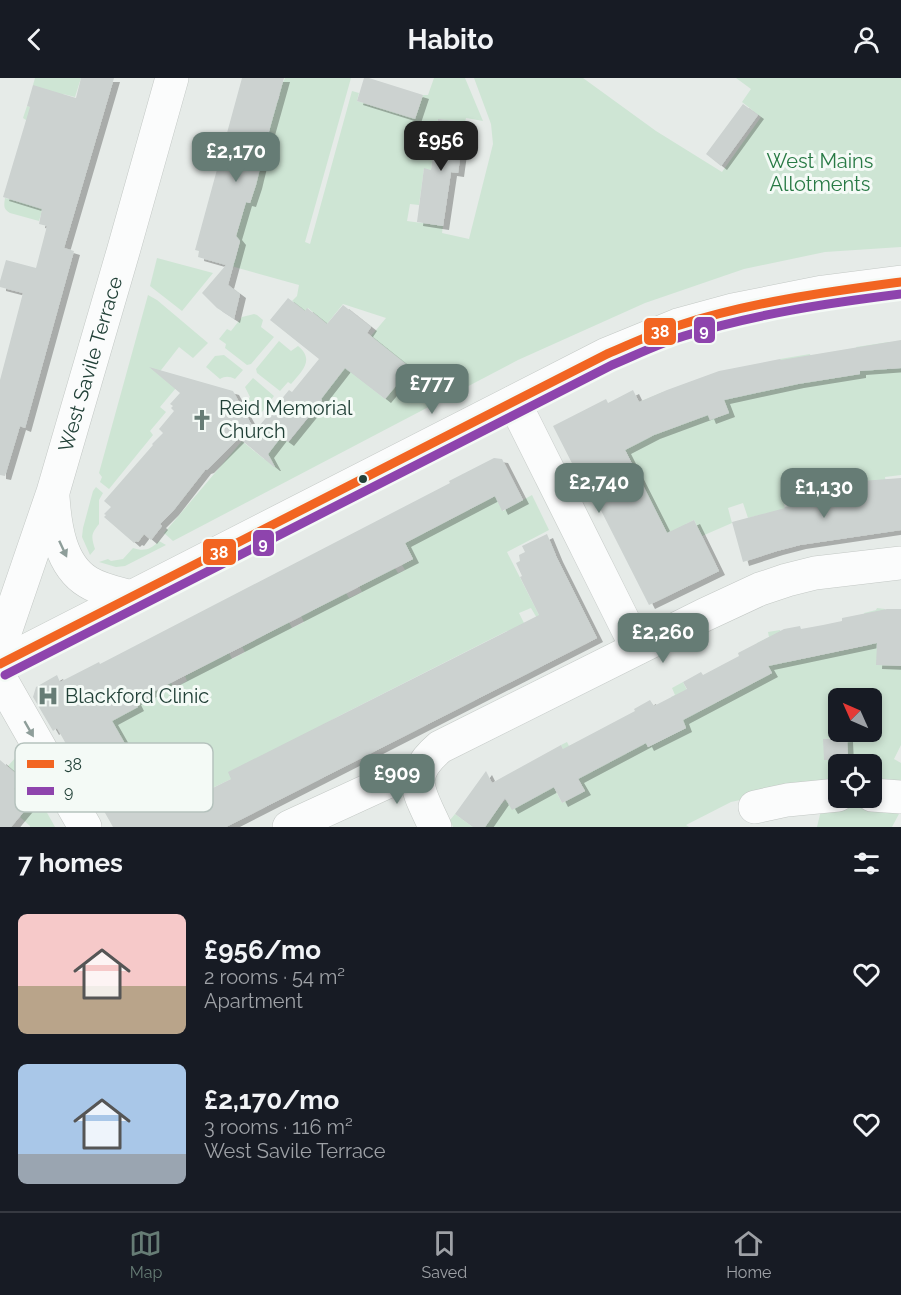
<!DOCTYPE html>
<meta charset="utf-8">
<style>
:root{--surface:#171b24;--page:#242831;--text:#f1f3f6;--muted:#9ea1a6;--line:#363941;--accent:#667c75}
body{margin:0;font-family:Raleway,sans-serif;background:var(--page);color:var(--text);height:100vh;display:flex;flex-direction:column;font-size:22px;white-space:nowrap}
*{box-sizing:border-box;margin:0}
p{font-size:20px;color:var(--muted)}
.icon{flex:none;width:33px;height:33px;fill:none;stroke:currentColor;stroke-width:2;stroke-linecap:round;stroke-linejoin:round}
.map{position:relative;height:749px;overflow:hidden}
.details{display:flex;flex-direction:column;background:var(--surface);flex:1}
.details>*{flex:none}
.needle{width:39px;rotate:315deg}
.fabs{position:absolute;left:828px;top:610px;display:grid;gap:12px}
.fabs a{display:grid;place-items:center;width:54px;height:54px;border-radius:9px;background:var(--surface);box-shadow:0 3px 9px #0003;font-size:30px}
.price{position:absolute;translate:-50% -51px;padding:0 14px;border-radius:12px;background:var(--accent);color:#fff;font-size:20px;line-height:39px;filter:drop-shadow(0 2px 3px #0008)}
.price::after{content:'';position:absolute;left:50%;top:36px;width:18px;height:14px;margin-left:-9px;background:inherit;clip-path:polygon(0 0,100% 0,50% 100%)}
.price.active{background:#222;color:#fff}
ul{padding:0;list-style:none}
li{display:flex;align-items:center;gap:18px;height:150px;padding:0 18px}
li span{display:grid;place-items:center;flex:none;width:168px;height:120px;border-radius:9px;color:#555}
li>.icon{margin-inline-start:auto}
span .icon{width:72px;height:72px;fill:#fffc;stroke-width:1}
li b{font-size:26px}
h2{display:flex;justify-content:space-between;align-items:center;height:72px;padding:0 18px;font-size:26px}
header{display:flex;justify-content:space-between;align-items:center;height:78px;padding:0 18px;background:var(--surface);font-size:27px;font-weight:700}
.tab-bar{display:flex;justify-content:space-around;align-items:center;height:84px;border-top:2px solid var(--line);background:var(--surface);font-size:16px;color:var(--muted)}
.tab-bar a{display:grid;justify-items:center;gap:3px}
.tab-bar .active{color:var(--accent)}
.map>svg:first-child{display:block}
</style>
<header><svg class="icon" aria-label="back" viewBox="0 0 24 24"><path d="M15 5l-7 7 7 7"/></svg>Habito<svg class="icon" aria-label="person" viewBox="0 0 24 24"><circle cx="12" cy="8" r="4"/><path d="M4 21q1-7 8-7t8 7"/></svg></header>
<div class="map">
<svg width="901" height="749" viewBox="0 0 901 749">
<defs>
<filter id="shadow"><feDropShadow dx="6" dy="4" stdDeviation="0" flood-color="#0004"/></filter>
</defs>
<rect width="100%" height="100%" fill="#e6ebe8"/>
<path fill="#cee5d4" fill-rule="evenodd" d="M35,0H81L75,19L63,16L67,47L39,143L10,135C3,131 4,127 5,120L24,125L26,42L23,40L27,28L47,34L33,7Z
M285,0H351L305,164L310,166L352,13L359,15L357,23L415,40L423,17H428L434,0H465L483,43L466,40L465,44L438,41L431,92L424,91L419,127L410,126L407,143L443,148L442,155L469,161L493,66L491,46L474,0H583L656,53L722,94L761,39L742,24L751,11L736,0H901V169L825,174L744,191L645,225L518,282L173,463L164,455L242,363L264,381L281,359L289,364L322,323L321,321L345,289L385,321L410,290L371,258L386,240L343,226L327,246L308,230L305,233L292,223L297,218L299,207L213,183L215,178L235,183L240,164L236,158L246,124L250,125L252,119L265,56H269L270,50L267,49L274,22L278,23L280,17L276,16C278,9 283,6 285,0Z
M157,180L213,195L182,233L150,208Z
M148,217L157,222L208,265L193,280L179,269L158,296L176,310L160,329L166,334L150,353L153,357L109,411L100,404L102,399L99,395Z
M254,236L257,237L263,242L261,249L274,259L251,286L247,287L225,270L226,266L219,261L227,251L231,253L242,239Z
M279,263L291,273L298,268C315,282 302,293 291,306L288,304L280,313L257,295L256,291Z
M889,264L891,291L901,290V397L885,399L887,415L854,419L852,404L835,405L836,422L800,427L796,411L782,414L785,431L748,440L743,425L728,430L732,445L702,458L694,442L686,446L690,456L667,455L626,373L622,375L631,358L655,356L639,324L663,314L667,323L661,354L681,347L678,339L705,329L710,342L729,335L721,314L786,309L780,281L810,276L815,303L860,296L856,269Z
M224,277L243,292L235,301C229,298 225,298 220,301L206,289L215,278Z
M253,300L274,318L262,334L247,323L250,319L245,309Z
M96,409L103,415L99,422V446C91,456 91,458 95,471L90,477L82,459L83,450L93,413Z
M532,417L549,452L507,474L539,537L541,547L531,530L519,535L528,553H507L487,563L337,639L231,701L204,714L191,691L186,694L199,717L171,732L173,729L161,709L152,714L108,636L171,605L174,610L187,603L185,598L229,575L232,581L245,574L242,569L289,544L292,550L304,544L301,538L346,515L349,520L362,514L359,508L395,490L398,495L405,492L402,487L413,481L405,465L495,418L503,433Z
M159,463L166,467L125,488L116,489L99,484L108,481L111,483L123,481L133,470C145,474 151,471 159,463Z
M877,530L885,531V549L901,588V667L894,681L901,685V703L872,704V687H838V704H822L731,724L686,747L689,749H485L502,725L506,722L553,708L562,725L585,713L561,667L567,664L569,668L633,638L648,669L686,650L671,619L675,617L672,610L683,604L698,634L772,595L757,565L769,559L768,554L780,552L787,584L870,567L864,535L876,532ZM838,621H872V654H838ZM847,660L848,680L825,682L824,661Z
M16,679L55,749H30V748L20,739L31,725L14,711L22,701L8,688Z
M876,725L901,732L892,749H817L822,728Z
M455,736L473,749H453L450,742Z"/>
<path fill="#ccd2d0" filter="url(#shadow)" d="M81,0H114L64,170L74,173L25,350L20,348L5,398L0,397V302L23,215L0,209V203L6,182L36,190L47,148L39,146L42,131L3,119L30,29L27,28L33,7L76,20Z
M242,0H284L268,57L256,107L250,125L246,124L236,158L240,163L228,207L240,216L234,241L217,230L202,215L226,187L198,179L199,173L195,172Z
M364,0H369L423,17L415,41L357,23Z
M743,26L758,37L721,88L706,76Z
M438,41L465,44L458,95L451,94L443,148L417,144L424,90L431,92Z
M288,220L305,233L307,230L327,246L343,227L371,249L367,255L411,290L385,321L345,290L321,321L322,322L288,364L281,359L268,376L275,389H274L239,360L208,391L205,392L173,433L160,446L162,448L151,462L144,456L138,464L136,463L134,465L104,439L106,437L104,436L111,429L104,423L153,367L152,366L163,355L159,351L174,333L171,330L173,328L170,326L180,315L149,289L233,313L255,353L289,312L292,314L319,281L270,242Z
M901,262V290L860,293V296L798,306L724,322L729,335L710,342L708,337L654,357L625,372L667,455L694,442L719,493L649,527L582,395L578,397L553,348L606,321L608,325L633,312L639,324L667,312L719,293L780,281L781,282Z
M494,380L502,381L523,422L502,433L495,418L405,465L413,481L135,623L138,629L112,643L164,734L231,701L228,694L539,537L520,499L522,498L516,485L520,483L519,477L525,474L522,468L547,456L557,480L597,560L226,749H113L57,650L53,653L33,619L36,609L57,597L60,604L99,584L100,586L450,405L449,403Z
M901,400V452L800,467L777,473L743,484L732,444L785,430L784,429L836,421L835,405Z
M887,531H901V588L876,587L877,565L768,588L772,595L683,642L686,650L648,669L646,665L578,701L585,713L562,725L554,709L512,732L505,720L485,749H473L455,736L486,693L492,705L561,667L563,671L635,633L634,631L650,622L654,628L687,611L683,604L701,594L703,597L720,588L739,578L738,575L784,551L800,548L801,551L823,547L842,543V540Z
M847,660L848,681L824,682L823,661Z
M0,682L22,701L14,711L31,725L11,749H0Z"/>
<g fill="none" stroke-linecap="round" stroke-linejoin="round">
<defs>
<g id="minor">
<path d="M514,324L637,570"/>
<path d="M53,419C55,448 60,487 88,504C101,512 117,515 132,519"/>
<path id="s1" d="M0,569L53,414L123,174L172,0"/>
<path d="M0,586L607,276L678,247L733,232L823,214L901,204"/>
<path d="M0,600L85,749"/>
<path d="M872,717L901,719"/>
<path d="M755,729L787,722L838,717"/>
<path d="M289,749L400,698L419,695"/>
<path d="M435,749C419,713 405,699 440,669L704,537L760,511L787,502L815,495L901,485"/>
</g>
</defs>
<use href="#minor" stroke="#c3c8c5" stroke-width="34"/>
<use href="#minor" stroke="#fbfcfc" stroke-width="33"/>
<defs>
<path id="bus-1" d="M0,586L607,276C631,266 655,254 680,247C751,224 827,214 901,204"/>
<path id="bus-2" d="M5,597L612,287C636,277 660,265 684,258C755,236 828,225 901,216"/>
</defs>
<use href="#bus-1" stroke="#f4faf6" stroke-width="14"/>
<use href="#bus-2" stroke="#f4faf6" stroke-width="14"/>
<use href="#bus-1" stroke="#f26522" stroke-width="9"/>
<use href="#bus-2" stroke="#8e44ad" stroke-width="9"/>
</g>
<defs><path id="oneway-solid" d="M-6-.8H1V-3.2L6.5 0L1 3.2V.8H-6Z" transform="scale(1.5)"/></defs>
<g fill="#8e9e9a">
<use href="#oneway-solid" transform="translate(63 471) rotate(65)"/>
<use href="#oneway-solid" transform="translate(29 651) rotate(60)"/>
</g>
<defs>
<symbol id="church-bare" viewBox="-9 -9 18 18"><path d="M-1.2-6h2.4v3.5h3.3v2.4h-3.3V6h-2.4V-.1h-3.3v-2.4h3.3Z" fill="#667c75" stroke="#f4faf6" stroke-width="2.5" paint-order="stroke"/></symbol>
<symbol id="hospital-bare" viewBox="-9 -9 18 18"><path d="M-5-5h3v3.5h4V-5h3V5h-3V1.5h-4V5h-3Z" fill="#667c75" stroke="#f4faf6" stroke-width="2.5" paint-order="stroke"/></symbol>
</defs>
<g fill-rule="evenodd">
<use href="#church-bare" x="187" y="327" width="30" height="30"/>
<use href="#hospital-bare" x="33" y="603" width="30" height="30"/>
</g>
<circle fill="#214037" stroke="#f4faf6" stroke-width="2" cx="363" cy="401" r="5"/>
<g text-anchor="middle" stroke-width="6" stroke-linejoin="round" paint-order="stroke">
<g font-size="20" fill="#287a45" stroke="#f4faf6">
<text x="820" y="90">West Mains<tspan x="820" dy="23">Allotments</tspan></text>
</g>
<g font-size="20" fill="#214037" stroke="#f4faf6">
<text dy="7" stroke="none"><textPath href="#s1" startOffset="297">West Savile Terrace</textPath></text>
</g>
<g font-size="20" fill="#214037" stroke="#f4faf6" text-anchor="start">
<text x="219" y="337">Reid Memorial<tspan x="219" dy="23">Church</tspan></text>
<text x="65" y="625">Blackford Clinic</text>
</g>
</g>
<rect x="15" y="665" width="198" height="69" rx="9" fill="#f4faf6" stroke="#b5c2bd" stroke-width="1.5"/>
<rect x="27" y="682" width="27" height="8" fill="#f26522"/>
<rect x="27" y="709" width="27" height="8" fill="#8e44ad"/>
<g font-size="16" fill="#214037">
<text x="64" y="692">38</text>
<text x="64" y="719">9</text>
</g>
<g stroke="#f4faf6" stroke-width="2">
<rect x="693" y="238" width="23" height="28" rx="6" fill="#8e44ad"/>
<rect x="643" y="239" width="34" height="29" rx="6" fill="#f26522"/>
<rect x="252" y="451" width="23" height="28" rx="6" fill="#8e44ad"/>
<rect x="202" y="460" width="35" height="28" rx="6" fill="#f26522"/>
</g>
<g font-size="16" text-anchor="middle" font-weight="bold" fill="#fff">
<text x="704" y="258">9</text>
<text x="660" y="259">38</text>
<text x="263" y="471">9</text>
<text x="219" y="480">38</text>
</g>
</svg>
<div class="fabs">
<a><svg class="needle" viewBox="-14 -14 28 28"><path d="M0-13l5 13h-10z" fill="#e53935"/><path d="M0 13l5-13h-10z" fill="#9ea1a6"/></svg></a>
<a><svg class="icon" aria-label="locate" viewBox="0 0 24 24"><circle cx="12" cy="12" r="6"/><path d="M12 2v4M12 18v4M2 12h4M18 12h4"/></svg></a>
</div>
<b class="price active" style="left:441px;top:94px">£956</b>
<b class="price" style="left:236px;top:105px">£2,170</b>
<b class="price" style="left:432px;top:337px">£777</b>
<b class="price" style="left:599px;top:436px">£2,740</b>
<b class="price" style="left:824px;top:441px">£1,130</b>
<b class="price" style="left:663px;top:586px">£2,260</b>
<b class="price" style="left:397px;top:727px">£909</b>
</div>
<section class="details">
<h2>7 homes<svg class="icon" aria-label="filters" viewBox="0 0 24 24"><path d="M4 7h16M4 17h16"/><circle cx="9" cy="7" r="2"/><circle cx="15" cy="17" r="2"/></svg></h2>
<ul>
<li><span style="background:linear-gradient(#f6c9c9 60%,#b9a48a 0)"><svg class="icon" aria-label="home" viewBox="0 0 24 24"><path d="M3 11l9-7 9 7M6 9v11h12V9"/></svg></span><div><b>£956/mo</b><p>2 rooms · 54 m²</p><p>Apartment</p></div><svg class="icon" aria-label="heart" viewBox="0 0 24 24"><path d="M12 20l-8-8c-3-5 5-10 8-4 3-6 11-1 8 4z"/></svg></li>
<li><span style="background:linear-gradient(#a9c7e8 75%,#9aa5b1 0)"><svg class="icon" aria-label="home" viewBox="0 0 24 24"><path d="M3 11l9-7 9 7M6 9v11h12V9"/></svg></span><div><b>£2,170/mo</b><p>3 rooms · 116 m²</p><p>West Savile Terrace</p></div><svg class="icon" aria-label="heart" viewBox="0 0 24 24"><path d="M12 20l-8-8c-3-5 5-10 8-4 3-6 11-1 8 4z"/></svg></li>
</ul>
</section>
<nav class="tab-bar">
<a class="active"><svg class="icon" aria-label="map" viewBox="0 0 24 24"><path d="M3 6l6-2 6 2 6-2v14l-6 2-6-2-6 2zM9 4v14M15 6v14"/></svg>Map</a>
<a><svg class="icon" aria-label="saved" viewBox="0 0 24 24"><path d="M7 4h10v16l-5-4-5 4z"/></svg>Saved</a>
<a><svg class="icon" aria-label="home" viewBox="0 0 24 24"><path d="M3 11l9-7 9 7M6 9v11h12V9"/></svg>Home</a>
</nav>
